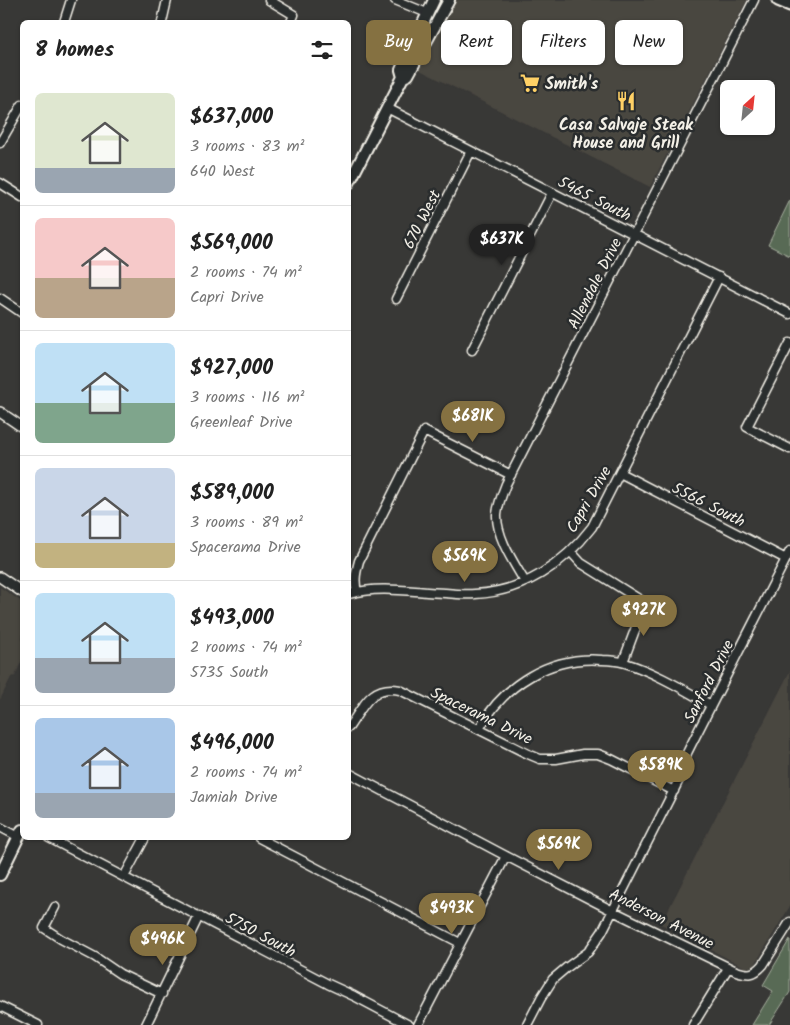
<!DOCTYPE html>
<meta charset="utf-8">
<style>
:root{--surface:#fff;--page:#f6f6f6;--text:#222;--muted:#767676;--line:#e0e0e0;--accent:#857141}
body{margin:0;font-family:Kalam,sans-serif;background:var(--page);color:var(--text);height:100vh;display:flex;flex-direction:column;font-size:19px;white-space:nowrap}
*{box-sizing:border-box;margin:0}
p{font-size:16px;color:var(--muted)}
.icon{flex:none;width:28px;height:28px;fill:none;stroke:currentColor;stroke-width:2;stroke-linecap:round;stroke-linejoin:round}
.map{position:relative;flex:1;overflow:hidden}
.details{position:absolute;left:20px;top:20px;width:331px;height:820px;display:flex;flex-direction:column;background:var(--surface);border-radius:8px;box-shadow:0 1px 4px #0004}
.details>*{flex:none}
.hud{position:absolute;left:366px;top:20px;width:349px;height:45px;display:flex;gap:10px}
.needle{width:32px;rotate:27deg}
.tools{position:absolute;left:720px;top:80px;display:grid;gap:10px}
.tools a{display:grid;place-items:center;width:55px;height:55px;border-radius:8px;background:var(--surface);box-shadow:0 1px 4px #0004;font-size:25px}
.price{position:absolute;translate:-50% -42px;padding:0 11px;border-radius:18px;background:var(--accent);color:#fff;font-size:16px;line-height:32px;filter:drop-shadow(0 1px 2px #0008)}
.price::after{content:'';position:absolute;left:50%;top:30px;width:15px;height:11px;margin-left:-8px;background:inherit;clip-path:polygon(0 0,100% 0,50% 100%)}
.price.active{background:#222;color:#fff}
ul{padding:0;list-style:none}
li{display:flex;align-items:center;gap:15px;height:125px;padding:0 15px}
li+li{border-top:1px solid var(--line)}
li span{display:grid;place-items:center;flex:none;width:140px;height:100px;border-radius:8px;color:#555}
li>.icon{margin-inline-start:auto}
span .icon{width:60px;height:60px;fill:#fffc;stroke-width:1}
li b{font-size:21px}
h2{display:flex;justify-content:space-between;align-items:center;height:60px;padding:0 15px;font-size:21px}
.pill{padding:0 18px;border-radius:8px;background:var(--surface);box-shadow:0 1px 4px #0004;font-size:18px;line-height:45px}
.pill.active{background:var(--accent);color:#fff}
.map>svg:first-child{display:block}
</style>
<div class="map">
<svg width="790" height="1025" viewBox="0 0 790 1025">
<rect width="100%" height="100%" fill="#383836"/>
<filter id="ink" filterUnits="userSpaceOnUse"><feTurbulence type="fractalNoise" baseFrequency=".02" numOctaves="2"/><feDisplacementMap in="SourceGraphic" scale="10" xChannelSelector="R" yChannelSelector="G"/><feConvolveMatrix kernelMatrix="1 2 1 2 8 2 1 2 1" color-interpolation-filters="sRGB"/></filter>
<g filter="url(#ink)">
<path fill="#494640" d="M451,0H747L650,187L416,68Z
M0,587L22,602V660L15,676L11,677L0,700Z
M790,671V906L754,966L746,968L661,924Z"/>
<path fill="#596b55" stroke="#a6ae9e" d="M790,200V256L768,245Z
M790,939V992L769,1025H752L773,991L763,985Z"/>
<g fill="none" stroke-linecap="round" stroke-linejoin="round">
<defs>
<path id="minor" d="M269,0L294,15L291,22
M395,0L427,13
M64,22L71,0
M162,22L167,0
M387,108L790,314
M0,143L22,105
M0,183L22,197
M0,298L22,313
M396,299L471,151
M790,343L747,427L790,449
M472,350L552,193
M620,473L786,559
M571,552L581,563L645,603L623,662
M525,582C514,563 496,537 497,514C498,504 502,494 506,484L754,0
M357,592C354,580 356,572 359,561L424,431L511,475
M349,594C380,585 413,592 445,593C455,594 465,595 475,594C523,592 564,564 592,527L719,277
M349,727C363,707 371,684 400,690L528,754L540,759H556L583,754H598L611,759L674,791
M479,729C504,684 550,656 602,660C610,660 618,661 625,663C655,672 684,690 711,705
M349,773L506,856L613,911L736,971C749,975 754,975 763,965L790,922
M0,827L19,837
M49,838L328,984L354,996L409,1025
M259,838L460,943
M124,877L145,838
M55,907L44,928L61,939L95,957L120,974L162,994
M0,1006L38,1025
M146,1025L199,916
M418,1025L506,856
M527,1025L541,998L553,979L566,968L588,952L602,932L680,778L687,753L692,743L790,551
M693,1025L728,968"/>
<path id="tertiary" d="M0,412L22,427
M0,577L22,592"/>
<path id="secondary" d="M403,77L401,70L434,0
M349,183L403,77L408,75L449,0
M0,875L22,830"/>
<path id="primary" d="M778,0L790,5"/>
</defs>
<use href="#minor" stroke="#f4f1e8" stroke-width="11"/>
<use href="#tertiary" stroke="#f4f1e8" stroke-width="12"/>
<use href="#secondary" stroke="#f4f1e8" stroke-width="14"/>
<use href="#primary" stroke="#f4f1e8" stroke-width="15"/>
<use href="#minor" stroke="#2a2d2e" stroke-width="8"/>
<use href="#tertiary" stroke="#2a2d2e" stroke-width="9"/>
<use href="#secondary" stroke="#2a2d2e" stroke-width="10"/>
<use href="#primary" stroke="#2a2d2e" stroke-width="11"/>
</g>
</g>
<defs>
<symbol id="supermarket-bare" viewBox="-9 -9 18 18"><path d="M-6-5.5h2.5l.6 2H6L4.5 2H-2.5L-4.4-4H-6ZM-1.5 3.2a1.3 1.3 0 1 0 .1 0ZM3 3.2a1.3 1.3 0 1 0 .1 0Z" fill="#ffd166" stroke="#2a2d2e" stroke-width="2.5" paint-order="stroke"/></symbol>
<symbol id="restaurant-bare" viewBox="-9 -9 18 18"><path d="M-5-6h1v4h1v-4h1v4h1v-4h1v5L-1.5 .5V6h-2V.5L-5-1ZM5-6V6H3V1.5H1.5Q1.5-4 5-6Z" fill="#ffd166" stroke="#2a2d2e" stroke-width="2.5" paint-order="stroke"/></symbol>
</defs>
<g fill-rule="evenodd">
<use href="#supermarket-bare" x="516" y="69" width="28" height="28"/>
<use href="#restaurant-bare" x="612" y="87" width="28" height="28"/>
</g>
<g text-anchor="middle" stroke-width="5" stroke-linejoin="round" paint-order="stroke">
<g font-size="16" font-weight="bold" fill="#f4f1e8" stroke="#2a2d2e" text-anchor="start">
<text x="545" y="89">Smith's</text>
<text x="626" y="130" text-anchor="middle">Casa Salvaje Steak<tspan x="626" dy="18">House and Grill</tspan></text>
</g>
<g font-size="16" fill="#f4f1e8" stroke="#2a2d2e">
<text transform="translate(595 198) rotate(27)" y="6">5465 South</text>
<text transform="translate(421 219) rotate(-63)" y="6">670 West</text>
<text transform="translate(594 283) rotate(-63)" y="6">Allendale Drive</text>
<text transform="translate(588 499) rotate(-60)" y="6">Capri Drive</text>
<text transform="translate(709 504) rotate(27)" y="6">5566 South</text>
<text transform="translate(708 681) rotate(-63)" y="6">Sanford Drive</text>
<text transform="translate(482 715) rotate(26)" y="6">Spacerama Drive</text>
<text transform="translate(662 918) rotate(27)" y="6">Anderson Avenue</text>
<text transform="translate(261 934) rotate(28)" y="6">5750 South</text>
</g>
</g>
</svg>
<div class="tools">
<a><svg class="needle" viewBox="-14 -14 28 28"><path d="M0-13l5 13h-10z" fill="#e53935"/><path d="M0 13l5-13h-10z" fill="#767676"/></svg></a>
</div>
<b class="price active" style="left:502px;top:266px">$637K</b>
<b class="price" style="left:473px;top:443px">$681K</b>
<b class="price" style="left:465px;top:583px">$569K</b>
<b class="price" style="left:644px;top:637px">$927K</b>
<b class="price" style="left:661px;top:792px">$589K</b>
<b class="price" style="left:559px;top:871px">$569K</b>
<b class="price" style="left:452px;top:935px">$493K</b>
<b class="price" style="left:163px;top:966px">$496K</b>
<div class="hud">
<a class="pill active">Buy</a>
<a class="pill">Rent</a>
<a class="pill">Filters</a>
<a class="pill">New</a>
</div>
<section class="details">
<h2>8 homes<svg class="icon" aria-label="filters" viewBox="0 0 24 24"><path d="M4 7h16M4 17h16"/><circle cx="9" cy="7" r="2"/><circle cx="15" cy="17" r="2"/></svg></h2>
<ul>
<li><span style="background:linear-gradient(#dfe7d0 75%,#9aa5b1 0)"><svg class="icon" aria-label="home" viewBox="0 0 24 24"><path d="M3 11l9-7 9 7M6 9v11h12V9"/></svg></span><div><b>$637,000</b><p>3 rooms · 83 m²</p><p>640 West</p></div></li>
<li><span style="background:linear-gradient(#f6c9c9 60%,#b9a48a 0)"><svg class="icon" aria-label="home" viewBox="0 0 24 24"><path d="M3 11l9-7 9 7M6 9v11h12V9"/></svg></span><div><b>$569,000</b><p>2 rooms · 74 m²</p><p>Capri Drive</p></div></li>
<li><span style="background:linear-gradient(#bfe0f5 60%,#7fa58c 0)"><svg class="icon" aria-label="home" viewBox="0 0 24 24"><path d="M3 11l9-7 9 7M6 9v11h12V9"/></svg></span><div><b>$927,000</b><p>3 rooms · 116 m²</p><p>Greenleaf Drive</p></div></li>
<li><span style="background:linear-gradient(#c9d6e8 75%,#c2b280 0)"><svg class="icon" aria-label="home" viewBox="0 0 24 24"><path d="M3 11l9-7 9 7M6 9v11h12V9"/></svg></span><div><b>$589,000</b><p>3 rooms · 89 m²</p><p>Spacerama Drive</p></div></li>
<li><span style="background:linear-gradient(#bfe0f5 65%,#9aa5b1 0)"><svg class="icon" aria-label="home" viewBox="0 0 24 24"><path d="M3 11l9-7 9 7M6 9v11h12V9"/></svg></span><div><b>$493,000</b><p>2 rooms · 74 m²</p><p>5735 South</p></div></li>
<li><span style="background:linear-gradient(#a9c7e8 75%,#9aa5b1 0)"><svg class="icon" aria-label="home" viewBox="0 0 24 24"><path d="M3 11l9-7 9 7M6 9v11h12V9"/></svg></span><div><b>$496,000</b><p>2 rooms · 74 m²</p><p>Jamiah Drive</p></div></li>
</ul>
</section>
</div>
